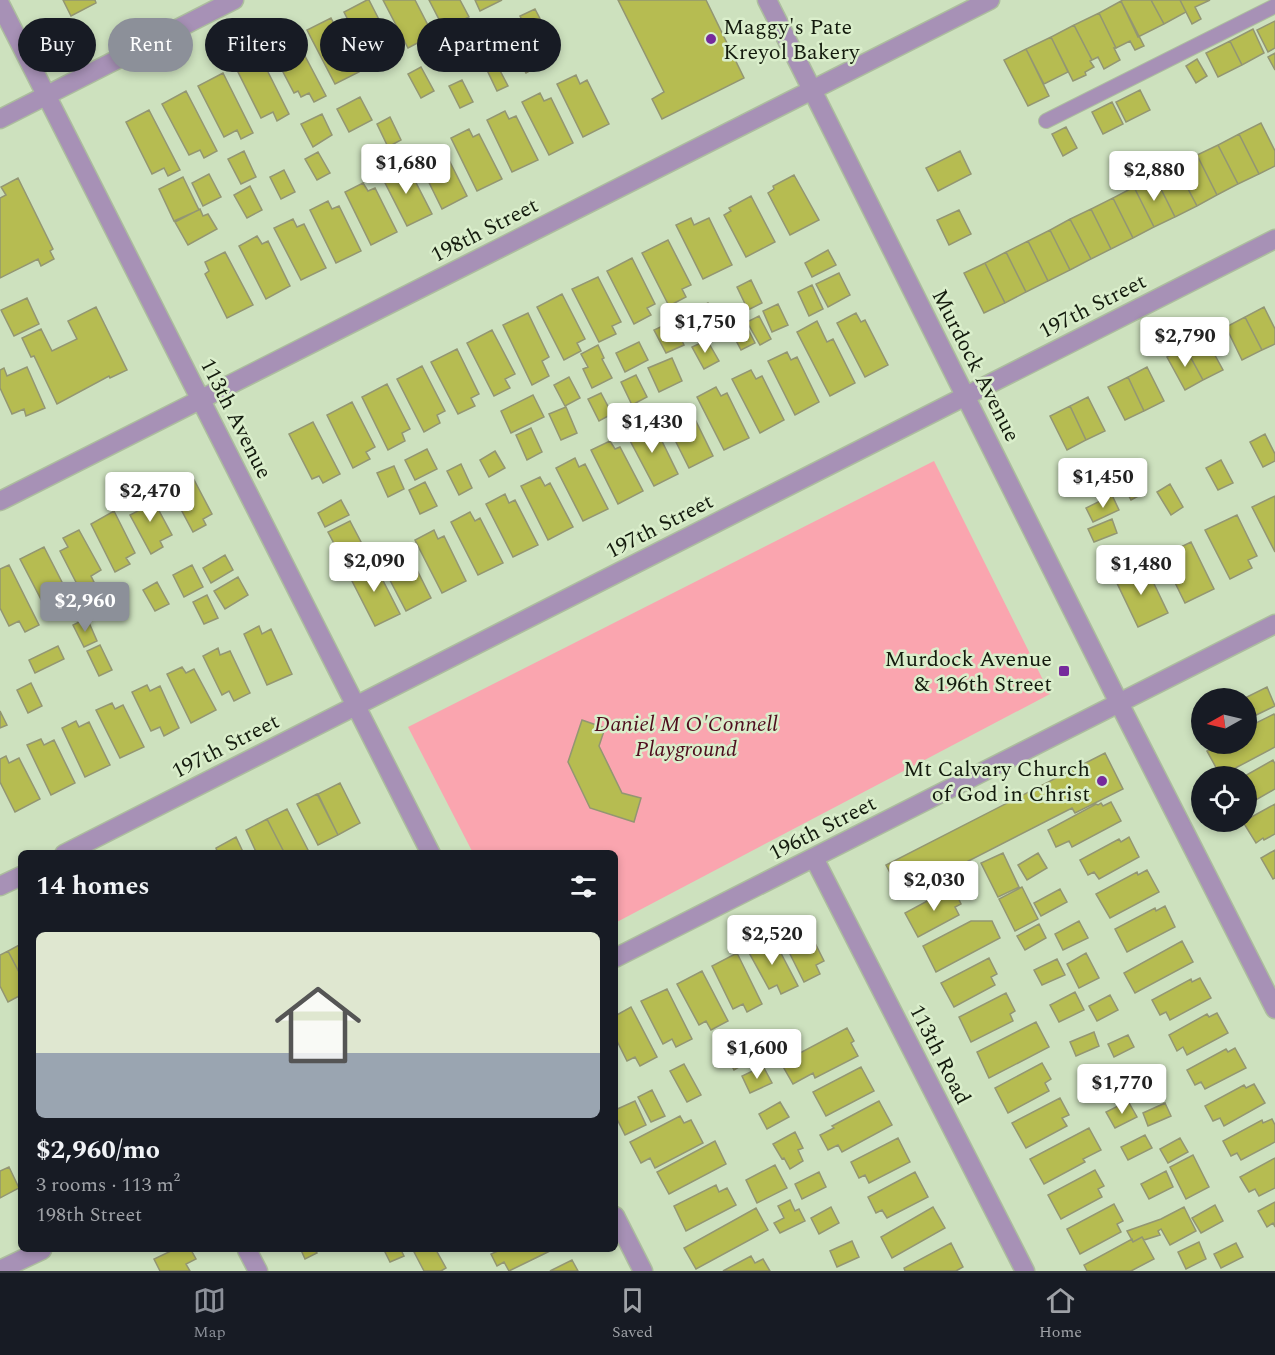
<!DOCTYPE html>
<meta charset="utf-8">
<style>
:root{--surface:#171b24;--page:#242831;--text:#f1f3f6;--muted:#9ea1a6;--line:#363941;--accent:#8c9099}
body{margin:0;font-family:Spectral,serif;background:var(--page);color:var(--text);height:100vh;display:flex;flex-direction:column;font-size:22px;white-space:nowrap}
*{box-sizing:border-box;margin:0}
p{font-size:20px;color:var(--muted)}
.icon{flex:none;width:33px;height:33px;fill:none;stroke:currentColor;stroke-width:2;stroke-linecap:round;stroke-linejoin:round}
.map{position:relative;flex:1;overflow:hidden}
.details{position:absolute;left:18px;top:850px;width:600px;height:402px;display:flex;flex-direction:column;background:var(--surface);border-radius:9px;box-shadow:0 3px 9px #0003}
.details>*{flex:none}
.top-card{position:absolute;left:18px;top:18px;width:600px;height:54px;display:flex;gap:12px}
.needle{width:39px;rotate:262deg}
.buttons{position:absolute;left:1191px;top:688px;display:grid;gap:12px}
.buttons a{display:grid;place-items:center;width:66px;height:66px;border-radius:50%;background:var(--surface);box-shadow:0 3px 9px #0003;font-size:30px}
.price{position:absolute;translate:-50% -51px;padding:0 14px;border-radius:6px;background:#fff;color:#222;font-size:20px;line-height:39px;filter:drop-shadow(0 2px 3px #0008)}
.price::after{content:'';position:absolute;left:50%;top:36px;width:18px;height:14px;margin-left:-9px;background:inherit;clip-path:polygon(0 0,100% 0,50% 100%)}
.price.current{background:var(--accent);color:#fff}
ul{padding:0;list-style:none}
li{display:grid;align-content:center;gap:12px;height:318px;padding:0 18px}
li+li{border-top:2px solid var(--line)}
li span{display:grid;place-items:center;height:186px;border-radius:9px;color:#555}
li>.icon{margin-inline-start:auto}
span .icon{width:108px;height:108px;fill:#fffc;stroke-width:1}
li b{font-size:26px}
h2{display:flex;justify-content:space-between;align-items:center;height:72px;padding:0 18px;font-size:26px}
.tag{padding:0 21px;border-radius:27px;background:var(--surface);box-shadow:0 3px 9px #0003;font-size:21px;line-height:54px}
.tag.current{background:var(--accent);color:#fff}
.tab-bar{display:flex;justify-content:space-around;align-items:center;height:84px;border-top:2px solid var(--line);background:var(--surface);font-size:16px;color:var(--muted)}
.tab-bar a{display:grid;justify-items:center;gap:3px}
.tab-bar .current{color:var(--accent)}
.map>svg:first-child{display:block}
</style>
<div class="map">
<svg width="1275" height="1271" viewBox="0 0 1275 1271">
<rect width="100%" height="100%" fill="#cde1be"/>
<path fill="#faa5af" d="M934,461L1050,694L615,923V854L473,853L408,727Z"/>
<path fill="#b6bc51" stroke="#939672" stroke-width="1.5" d="M63,0H95L96,3L71,16Z
M367,0H369L396,53L371,66L344,12Z
M383,0H415L433,35L408,48Z
M429,0H460L469,17L444,29Z
M475,0H502L480,11Z
M618,0H706L744,78L662,119L652,99L664,92Z
M1123,0H1151L1164,24L1138,37L1121,1Z
M1151,0H1180L1186,12L1164,24Z
M1180,0H1210L1195,7L1201,19L1192,24Z
M1121,1L1144,46L1135,50L1130,41L1116,48L1099,13Z
M535,9L547,32L532,39L520,16Z
M1099,13L1116,48H1114L1120,60L1104,69L1098,57L1092,60L1074,25Z
M331,18L359,72L335,84L307,30Z
M1275,21V48L1268,52L1257,30Z
M499,23L510,46L495,53L484,31Z
M1074,25L1092,60L1090,61L1094,67L1085,72L1086,75L1073,81L1051,37Z
M1253,29L1264,53L1242,65L1230,41Z
M295,37L326,96L314,102L309,93L301,97L298,91L294,93L271,49Z
M1051,37L1068,72L1044,84L1026,49Z
M1230,41L1242,65L1218,77L1206,53Z
M530,43L542,64L526,73L514,52Z
M1026,49L1049,96L1028,106L1004,60Z
M1275,53V70L1268,57Z
M259,54L289,114L277,121L273,112L261,118L235,66Z
M1197,59L1207,76L1196,83L1186,66Z
M496,63L508,86L497,91L486,68Z
M421,67L434,91L421,98L408,74Z
M223,73L253,133L241,139L237,130L224,137L198,86Z
M576,75L580,84L587,80L609,124L583,137L557,84Z
M462,80L473,102L460,108L449,86Z
M1140,90L1150,110L1126,122L1116,102Z
M186,91L217,151L204,158L200,150L189,155L162,104Z
M540,93L544,101L551,98L573,143L549,155L522,102Z
M360,97L372,120L349,132L337,109Z
M1112,102L1123,124L1103,134L1092,112Z
M149,110L180,170L168,176L164,168L152,174L126,122Z
M505,111L509,119L516,116L538,160L512,172L487,120Z
M322,114L332,135L313,147L301,124Z
M390,117L401,140L388,147L377,124Z
M1261,123L1275,151V166L1259,174L1239,134Z
M1066,127L1077,148L1063,156L1052,134Z
M469,129L473,137L479,134L502,179L477,191L451,138Z
M1239,134L1259,174L1238,184L1218,145Z
M1218,145L1238,184L1217,195L1197,155Z
M434,147L438,156L445,152L467,196L442,209L416,156Z
M244,151L256,177L241,184L228,159Z
M960,151L971,174L938,191L926,168Z
M318,152L330,173L317,180L305,159Z
M1197,155L1217,195L1197,206L1176,166Z
M399,164L403,172L409,169L432,214L407,226L380,173Z
M1176,166L1197,206L1175,217L1155,177Z
M284,170L295,192L281,199L270,177Z
M209,174L221,197L203,206L192,183Z
M794,175L819,220L790,235L768,193L774,189L773,186Z
M183,177L199,210L174,221L159,189Z
M1155,177L1175,217L1154,227L1134,187Z
M18,178L53,249L50,251L54,259L41,266L38,259L0,278V198L6,195L1,187Z
M363,183L368,191L375,188L397,232L371,245L345,192Z
M250,186L262,210L247,218L234,195Z
M1134,187L1154,227L1133,238L1113,198Z
M751,196L775,242L746,257L724,215L731,211L729,208Z
M1113,198L1133,238L1111,249L1091,209Z
M328,201L332,209L339,206L361,251L336,263L310,210Z
M200,209L203,216L208,214L217,229L188,245L175,222Z
M1091,209L1111,249L1091,259L1070,219Z
M959,210L971,234L949,245L937,220Z
M691,218L694,225L709,218L732,265L703,279L676,225Z
M293,219L297,227L304,224L326,268L301,280L274,228Z
M1070,219L1091,259L1070,270L1050,230Z
M1050,230L1070,270L1048,281L1028,241Z
M257,236L262,244L268,241L290,286L266,299L239,246Z
M668,240L691,285L682,289L686,297L669,306L642,253Z
M1028,241L1048,281L1026,292L1006,252Z
M828,250L836,265L812,277L805,263Z
M225,252L253,305L227,318L205,274L209,271L205,262Z
M1006,252L1026,292L1005,303L985,263Z
M632,258L655,304L647,308L651,315L634,324L607,271Z
M985,263L1005,303L984,313L964,273Z
M839,273L850,295L828,307L816,284Z
M598,277L621,322L612,326L616,334L599,342L572,289Z
M751,280L762,303L748,310L737,287Z
M812,285L823,309L809,316L798,292Z
M562,294L585,339L577,343L581,351L564,360L537,307Z
M27,298L39,324L14,336L1,310Z
M708,303L720,326L704,334L692,311Z
M778,304L788,325L772,332L763,311Z
M96,307L127,370L110,378L109,376L57,404L34,356L31,357L22,338L41,329L52,351L77,339L68,321Z
M1264,307L1275,329V344L1262,350L1245,317Z
M528,313L549,357L542,361L549,376L532,385L503,325Z
M856,313L861,322L865,320L888,365L865,377L837,323Z
M759,316L771,339L760,345L747,322Z
M1245,317L1262,350L1242,360L1226,327Z
M673,321L684,345L666,353L654,330Z
M744,321L755,343L741,350L730,329Z
M817,321L827,342L833,339L855,383L830,396L797,332Z
M492,330L515,374L505,379L510,388L494,396L467,343Z
M1205,337L1223,370L1203,380L1185,347Z
M707,340L719,361L704,369L692,347Z
M639,342L648,360L625,372L616,353Z
M598,345L604,358L602,359L612,378L592,388L583,369L588,367L581,354Z
M1185,347L1203,380L1185,390L1167,357Z
M457,349L479,394L471,398L475,406L458,414L431,362Z
M787,352L791,360L797,357L819,402L795,415L768,361Z
M672,358L682,381L659,392L648,368Z
M422,366L445,411L437,415L440,423L424,432L397,379Z
M27,367L45,408L26,416L24,409L12,414L0,388V370L4,368L7,376Z
M1147,367L1164,401L1144,411L1128,377Z
M751,370L756,379L762,376L784,420L760,433L732,379Z
M636,375L647,397L632,405L621,382Z
M569,377L580,398L565,406L554,385Z
M1128,377L1144,411L1125,420L1108,387Z
M387,384L410,429L402,433L405,441L388,450L362,397Z
M716,387L721,396L727,393L749,438L724,450L697,397Z
M601,393L612,414L599,421L588,399Z
M533,395L544,417L511,433L501,411Z
M1088,397L1105,431L1086,440L1070,406Z
M352,402L375,447L366,452L370,459L353,468L327,415Z
M681,405L685,414L691,411L713,456L689,468L662,414Z
M1070,406L1086,440L1067,450L1050,416Z
M566,407L577,433L561,440L549,414Z
M313,422L340,474L323,483L319,476L312,479L289,434Z
M645,423L650,432L656,429L678,474L654,486L626,433Z
M531,428L542,452L527,460L516,435Z
M1265,434L1275,454V461L1263,467L1250,442Z
M610,441L615,449L620,447L643,491L618,504L591,450Z
M427,449L437,469L415,480L405,460Z
M495,451L505,468L489,477L480,460Z
M575,458L579,467L585,464L608,509L583,521L556,468Z
M1221,460L1233,483L1218,490L1206,468Z
M461,464L472,488L459,495L447,471Z
M394,466L404,489L388,497L377,473Z
M1135,470L1146,492L1131,500L1119,477Z
M191,474L212,514L203,519L206,525L193,532L168,485Z
M540,477L545,486L550,483L573,527L548,540L521,486Z
M425,482L437,506L420,514L409,490Z
M1170,484L1183,507L1171,515L1157,492Z
M149,492L172,535L160,541L163,547L151,554L130,515L138,511L133,500Z
M505,494L509,503L515,500L538,545L513,557L486,504Z
M1112,495L1119,510L1093,522L1086,508Z
M1275,496V552L1252,507Z
M341,500L349,515L325,527L318,513Z
M114,511L135,553L126,558L130,564L115,572L91,524Z
M470,512L475,521L480,518L503,563L478,575L451,522Z
M1237,515L1257,556L1248,560L1252,568L1230,579L1205,530Z
M1112,519L1117,533L1094,542L1088,529Z
M350,521L361,542L339,553L328,532Z
M79,530L101,570L91,576L94,582L80,590L60,551L68,547L63,538Z
M434,530L438,539L444,536L466,581L442,593L415,540Z
M1191,542L1214,589L1185,603L1162,556Z
M44,547L65,588L55,593L59,600L45,607L20,559Z
M399,548L403,557L409,554L431,598L406,611L379,559Z
M225,555L233,570L211,583L203,568Z
M372,559L400,614L375,626L351,579L358,575L354,568Z
M9,565L39,625L25,632L19,621L9,626L0,608V569Z
M192,565L203,587L184,597L173,575Z
M1145,565L1168,613L1138,627L1115,579Z
M238,577L248,595L225,609L214,591Z
M157,582L169,604L155,611L143,590Z
M207,595L218,618L204,624L193,602Z
M87,618L97,641L84,647L73,625Z
M259,626L262,634L271,629L292,674L267,685L244,634Z
M100,645L112,670L99,676L87,651Z
M58,646L64,659L35,673L29,660Z
M218,648L220,655L230,651L250,693L234,701L229,691L222,695L203,656Z
M182,667L186,673L194,669L216,710L191,723L167,674Z
M31,683L42,706L28,713L17,690Z
M147,685L150,691L160,686L179,728L164,736L160,727L151,731L132,692Z
M1267,687L1275,706L1246,720V699H1243Z
M112,703L115,709L123,705L144,747L120,758L96,710Z
M0,711L7,725L0,728Z
M1274,714L1275,716V747L1228,772L1227,769L1219,773L1207,751L1216,747L1215,744H1246V728Z
M582,720L605,728L599,746L622,793L641,798L634,822L590,808L568,762Z
M76,721L79,727L89,722L110,765L85,777L62,728Z
M41,739L44,745L54,740L75,783L51,795L27,745Z
M1105,753L1123,789L1075,813L1072,808L902,895L886,865Z
M6,756L9,763L19,758L40,799L15,812L0,782V759Z
M1273,760L1275,764V789L1247,805L1246,777H1243Z
M340,783L360,823L338,835L318,794Z
M317,794L338,835L318,845L297,804Z
M1111,802L1121,821L1072,847L1069,841L1056,847L1048,830L1096,804L1098,805L1101,803L1103,806Z
M1275,804V834L1264,840L1263,838L1256,843L1243,822H1246V820Z
M287,809L308,850L302,854H285L267,819Z
M267,819L285,854H257L246,830Z
M236,837L244,854H218L216,848Z
M1129,837L1139,857L1099,879L1094,872L1088,875L1080,860L1119,839L1121,842Z
M1275,850V878L1273,879L1261,858Z
M1003,853L1019,887L998,897L981,863Z
M1038,853L1047,868L1027,880L1018,865Z
M1147,870L1159,892L1110,918L1096,894L1137,872L1138,875Z
M953,887L961,904L955,907L959,915L918,937L905,913Z
M1022,887L1038,919L1015,931L999,899Z
M1060,889L1067,902L1041,916L1034,903Z
M1165,906L1175,927L1127,952L1115,929L1155,908L1156,911Z
M803,919L824,961L816,965L820,974L804,982L779,932Z
M971,921H992L1000,938L936,972L923,946Z
M1079,921L1088,938L1063,950L1055,934Z
M1039,924L1046,938L1025,950L1017,936Z
M772,936L798,986L781,994L777,985L769,989L747,949Z
M1182,941L1193,962L1135,993L1124,973Z
M21,944V976L8,951Z
M8,951L21,976V995L8,1002L0,986V955Z
M737,953L762,1004L747,1012L743,1004L733,1009L712,966Z
M1086,953L1099,978L1079,988L1067,964Z
M989,958L997,974L991,977L995,985L954,1007L941,983Z
M1057,959L1065,975L1042,985L1034,970Z
M702,971L728,1021L711,1030L706,1021L699,1025L677,984Z
M1200,978L1211,998L1170,1020L1166,1012L1160,1015L1152,1000L1191,979L1192,982Z
M667,989L692,1039L676,1047L672,1039L663,1044L641,1001Z
M1075,992L1084,1010L1059,1022L1050,1005Z
M1006,993L1015,1011L1010,1014L1013,1021L971,1042L959,1017Z
M1110,995L1118,1010L1097,1021L1089,1006Z
M631,1007L657,1057L640,1066L635,1057L627,1061L615,1037V1016Z
M1217,1013L1228,1033L1187,1055L1183,1047L1177,1051L1169,1035L1207,1014L1209,1017Z
M1036,1022L1049,1047L989,1078L977,1052Z
M847,1028L854,1041L851,1043L858,1056L815,1078L813,1073L793,1084L781,1063Z
M1094,1032L1099,1046L1076,1056L1070,1042Z
M1128,1035L1134,1047L1114,1057L1108,1044Z
M734,1040L746,1063L734,1070L722,1047Z
M1235,1048L1246,1068L1205,1089L1201,1082L1195,1085L1187,1070L1226,1049L1228,1052Z
M1042,1063L1051,1079L1045,1083L1049,1091L1008,1113L995,1088Z
M684,1064L701,1095L687,1102L670,1071Z
M1113,1065L1121,1081L1096,1093L1088,1077Z
M763,1066L772,1083L750,1093L742,1076Z
M861,1067L874,1091L826,1116L813,1092Z
M1254,1084L1265,1103L1224,1126L1220,1118L1213,1121L1205,1106L1244,1085L1246,1088Z
M652,1090L665,1116L651,1122L638,1097Z
M1060,1098L1069,1115L1062,1118L1067,1126L1026,1148L1012,1123Z
M635,1101L646,1125L625,1135L615,1115V1110Z
M879,1101L892,1125L842,1152L838,1145L828,1150L820,1135L834,1128L832,1126Z
M1128,1101L1137,1117L1115,1128L1106,1112Z
M780,1102L789,1117L767,1129L759,1114Z
M1165,1103L1171,1116L1148,1126L1143,1113Z
M680,1116L684,1123L691,1120L703,1143L655,1168L650,1158L641,1163L630,1142Z
M1272,1119L1275,1125V1142L1241,1160L1237,1153L1231,1156L1223,1141L1262,1120L1263,1123Z
M1089,1128L1101,1150L1083,1159L1085,1162L1044,1184L1030,1159Z
M795,1132L803,1148L798,1150L803,1161L790,1169L784,1158L782,1159L773,1144Z
M1145,1135L1152,1148L1128,1160L1121,1147Z
M898,1138L910,1162L869,1183L865,1175L859,1178L851,1162Z
M1180,1138L1188,1152L1168,1163L1160,1149Z
M715,1141L726,1164L669,1194L657,1172Z
M1193,1155L1209,1187L1186,1199L1170,1167Z
M1275,1158V1188L1259,1196L1255,1189L1249,1192L1240,1177Z
M775,1165L787,1188L757,1203L746,1180Z
M9,1167L19,1188L0,1198V1171Z
M1095,1170L1104,1186L1098,1189L1102,1197L1061,1219L1048,1195Z
M1166,1171L1173,1187L1149,1199L1141,1184Z
M819,1172L826,1187L802,1199L795,1184Z
M915,1172L928,1197L887,1218L882,1210L876,1213L868,1197Z
M716,1185L719,1192L727,1188L736,1205L686,1231L674,1206Z
M790,1200L795,1211L799,1209L805,1221L780,1233L774,1223L784,1218L778,1206Z
M1275,1202V1227L1273,1223L1267,1227L1258,1211Z
M1114,1204L1123,1221L1117,1224L1121,1232L1080,1254L1067,1229Z
M1215,1205L1223,1221L1201,1233L1192,1218Z
M831,1207L839,1223L819,1234L811,1218Z
M933,1207L945,1228L892,1258L881,1237Z
M1184,1207L1196,1231L1170,1245L1161,1229L1158,1231L1160,1235L1144,1240L1142,1237L1133,1242L1127,1231L1161,1219Z
M756,1208L768,1230L696,1269L684,1248Z
M1142,1237L1154,1259L1131,1271H1087L1084,1265L1132,1239L1133,1242Z
M852,1241L859,1257L837,1267L830,1251Z
M1199,1242L1206,1259L1186,1269L1178,1252Z
M951,1243L963,1267L956,1271H905L904,1268Z
M1236,1243L1243,1257L1221,1268L1214,1254Z
M173,1250H191L196,1259L186,1264L190,1271H160L154,1259Z
M301,1250H315L317,1253L305,1259Z
M384,1250H401L404,1256L390,1262Z
M419,1250H436L446,1268L441,1271H424L414,1252Z
M500,1250H552L509,1271L504,1262L497,1266L491,1254Z
M751,1256L755,1263L763,1259L770,1271H723Z
M572,1260L578,1271H550Z"/>
<g fill="none" stroke-linecap="round" stroke-linejoin="round">
<defs>
<path id="service" d="M1046,121L1275,6"/>
<path id="minor" d="M767,0L1119,703L1275,1009
M0,4L431,854
M0,119L234,0
M0,501L990,0
M64,854L1275,239
M814,858L1025,1271
M0,886L21,876
M615,958L1275,624
M615,1216L643,1271
M247,1250L258,1271
M0,1270L42,1250"/>
</defs>
<use href="#service" stroke="#acbd9e" stroke-width="16"/>
<use href="#minor" stroke="#acbd9e" stroke-width="21"/>
<use href="#service" stroke="#a791b6" stroke-width="14"/>
<use href="#minor" stroke="#a791b6" stroke-width="18"/>
</g>
<g fill="#762a9c" stroke="#daeecb" stroke-width="2">
<circle cx="711" cy="39" r="6"/>
<rect x="1058" y="665" width="12" height="12" rx="3"/>
<circle cx="1102" cy="781" r="6"/>
</g>
<g text-anchor="middle" stroke-width="5" stroke-linejoin="round" paint-order="stroke">
<g font-size="22" fill="#131a0d" stroke="#daeecb" text-anchor="end">
<text x="723" y="34" text-anchor="start">Maggy's Pate<tspan x="723" dy="25">Kreyol Bakery</tspan></text>
<text x="1052" y="666">Murdock Avenue<tspan x="1052" dy="25">&amp; 196th Street</tspan></text>
<text x="1090" y="776">Mt Calvary Church<tspan x="1090" dy="25">of God in Christ</tspan></text>
</g>
<g font-size="22" fill="#131a0d" stroke="#daeecb">
<text transform="translate(484 229) rotate(-27)" y="8">198th Street</text>
<text transform="translate(1092 305) rotate(-27)" y="8">197th Street</text>
<text transform="translate(977 365) rotate(63)" y="8">Murdock Avenue</text>
<text transform="translate(237 418) rotate(63)" y="8">113th Avenue</text>
<text transform="translate(659 525) rotate(-27)" y="8">197th Street</text>
<text transform="translate(225 745) rotate(-27)" y="8">197th Street</text>
<text transform="translate(822 827) rotate(-27)" y="8">196th Street</text>
<text transform="translate(941 1054) rotate(63)" y="8">113th Road</text>
</g>
<g font-size="22" font-style="italic" fill="#4f0d1e" stroke="#daeecb">
<text x="686" y="731">Daniel M O'Connell<tspan x="686" dy="25">Playground</tspan></text>
</g>
</g>
</svg>
<div class="buttons">
<a><svg class="needle" viewBox="-14 -14 28 28"><path d="M0-13l5 13h-10z" fill="#e53935"/><path d="M0 13l5-13h-10z" fill="#9ea1a6"/></svg></a>
<a><svg class="icon" aria-label="locate" viewBox="0 0 24 24"><circle cx="12" cy="12" r="6"/><path d="M12 2v4M12 18v4M2 12h4M18 12h4"/></svg></a>
</div>
<b class="price" style="left:406px;top:195px">$1,680</b>
<b class="price" style="left:1154px;top:202px">$2,880</b>
<b class="price" style="left:705px;top:354px">$1,750</b>
<b class="price" style="left:1185px;top:368px">$2,790</b>
<b class="price" style="left:652px;top:454px">$1,430</b>
<b class="price" style="left:1103px;top:509px">$1,450</b>
<b class="price" style="left:150px;top:523px">$2,470</b>
<b class="price" style="left:374px;top:593px">$2,090</b>
<b class="price" style="left:1141px;top:596px">$1,480</b>
<b class="price current" style="left:85px;top:633px">$2,960</b>
<b class="price" style="left:934px;top:912px">$2,030</b>
<b class="price" style="left:772px;top:966px">$2,520</b>
<b class="price" style="left:757px;top:1080px">$1,600</b>
<b class="price" style="left:1122px;top:1115px">$1,770</b>
<div class="top-card">
<a class="tag">Buy</a>
<a class="tag current">Rent</a>
<a class="tag">Filters</a>
<a class="tag">New</a>
<a class="tag">Apartment</a>
</div>
<section class="details">
<h2>14 homes<svg class="icon" aria-label="filters" viewBox="0 0 24 24"><path d="M4 7h16M4 17h16"/><circle cx="9" cy="7" r="2"/><circle cx="15" cy="17" r="2"/></svg></h2>
<ul>
<li><span style="background:linear-gradient(#dfe7d0 65%,#9aa5b1 0)"><svg class="icon" aria-label="home" viewBox="0 0 24 24"><path d="M3 11l9-7 9 7M6 9v11h12V9"/></svg></span><div><b>$2,960/mo</b><p>3 rooms · 113 m²</p><p>198th Street</p></div></li>
</ul>
</section>
</div>
<nav class="tab-bar">
<a class="current"><svg class="icon" aria-label="map" viewBox="0 0 24 24"><path d="M3 6l6-2 6 2 6-2v14l-6 2-6-2-6 2zM9 4v14M15 6v14"/></svg>Map</a>
<a><svg class="icon" aria-label="saved" viewBox="0 0 24 24"><path d="M7 4h10v16l-5-4-5 4z"/></svg>Saved</a>
<a><svg class="icon" aria-label="home" viewBox="0 0 24 24"><path d="M3 11l9-7 9 7M6 9v11h12V9"/></svg>Home</a>
</nav>
